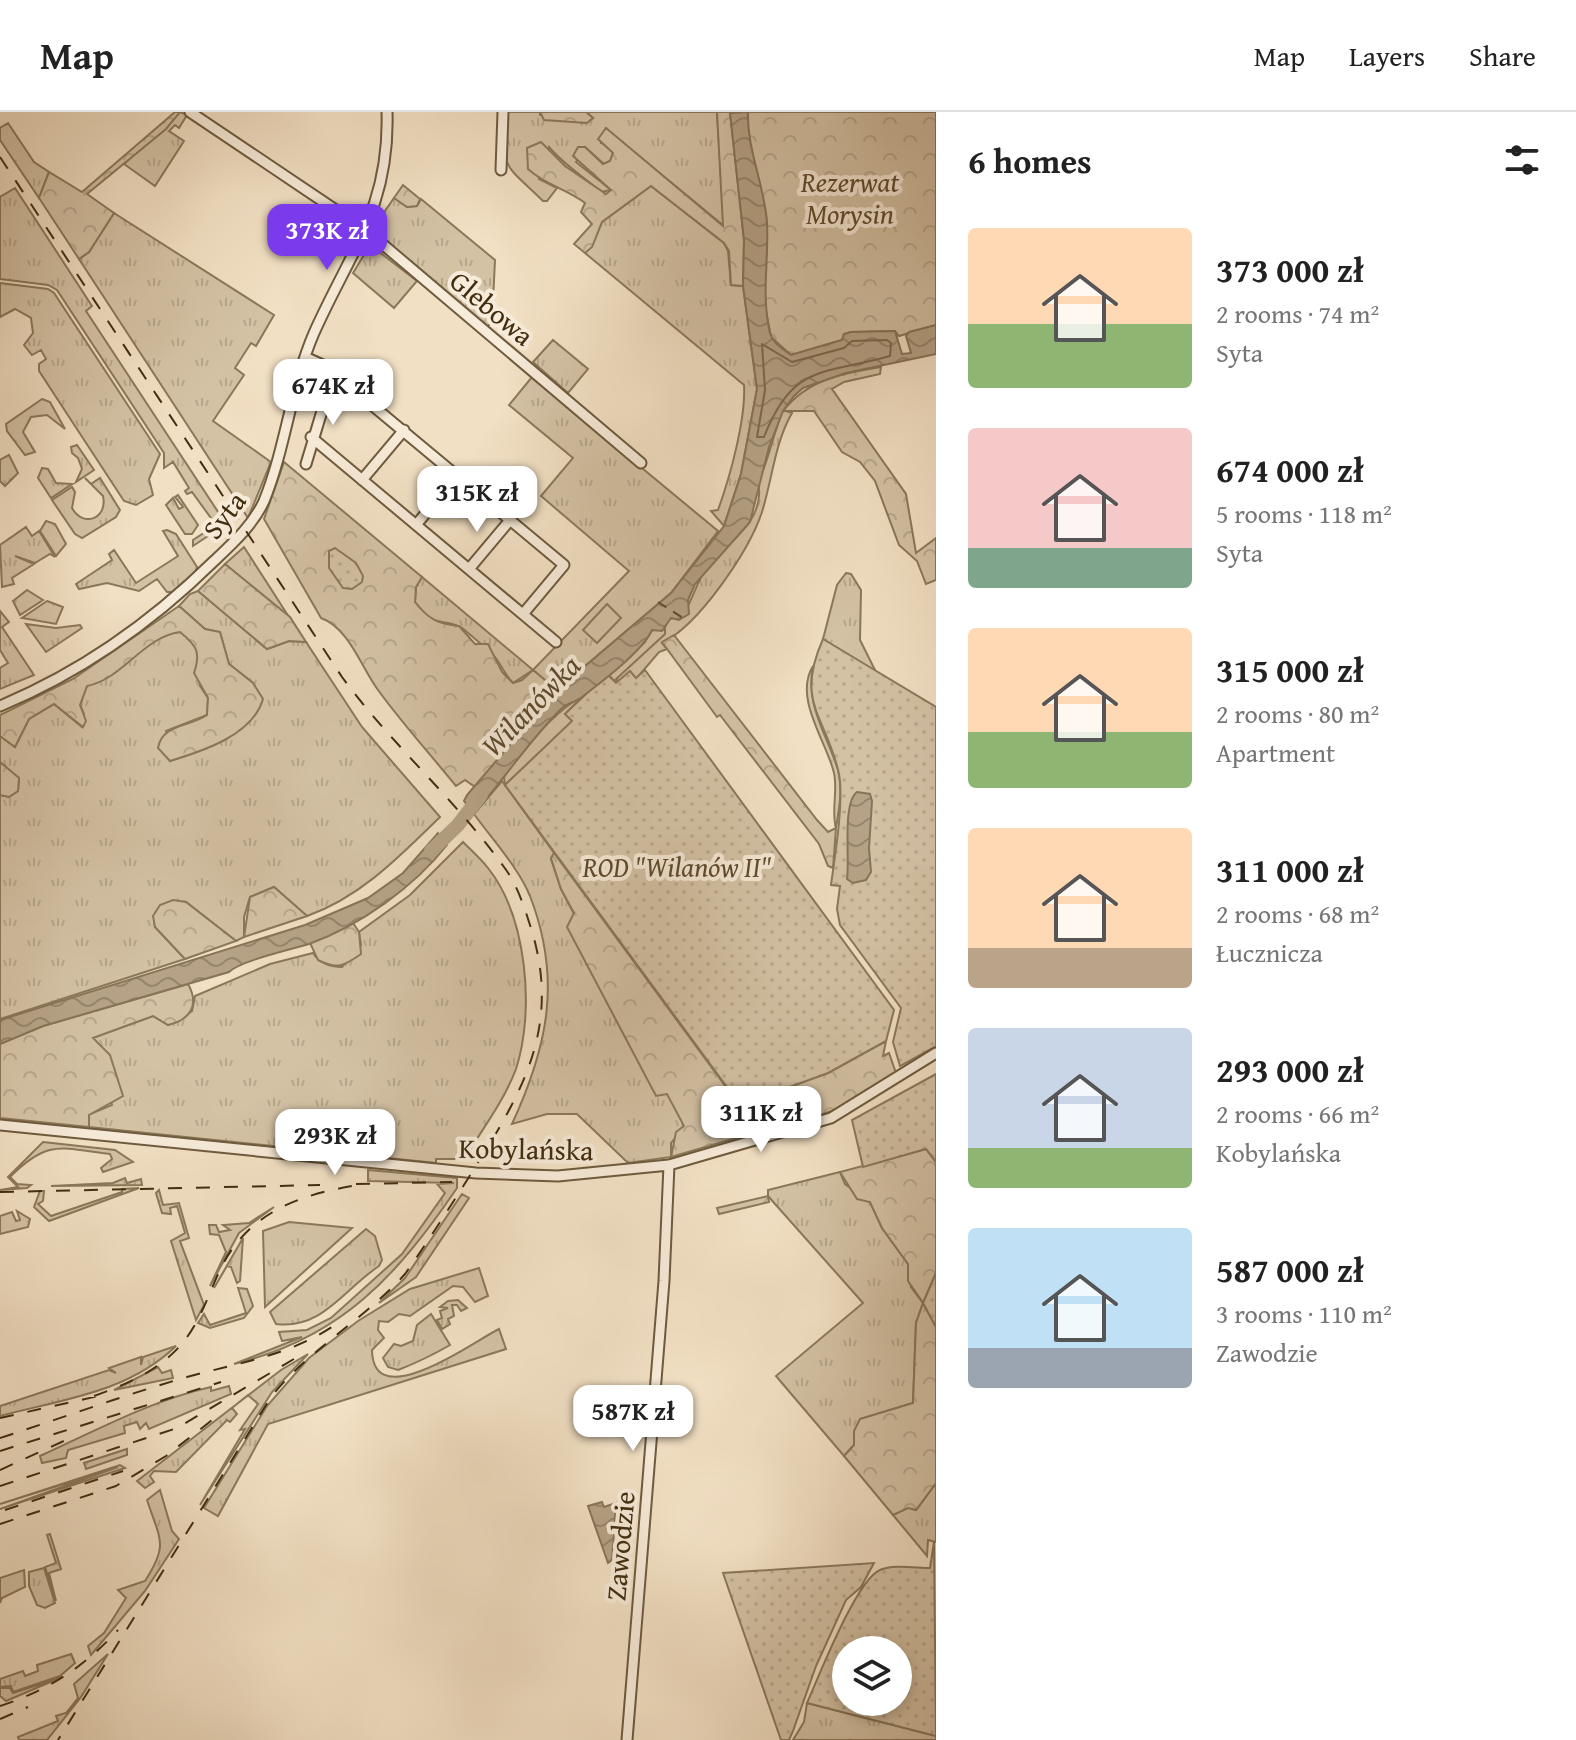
<!DOCTYPE html>
<meta charset="utf-8">
<style>
:root{--surface:#fff;--page:#f6f6f6;--text:#222;--muted:#767676;--line:#e0e0e0;--accent:#7c3aed}
body{margin:0;font-family:"Gentium Book Plus",serif;background:var(--page);color:var(--text);height:100vh;display:flex;flex-direction:column;font-size:30px;white-space:nowrap}
*{box-sizing:border-box;margin:0}
p{font-size:26px;color:var(--muted)}
.icon{flex:none;width:44px;height:44px;fill:none;stroke:currentColor;stroke-width:2;stroke-linecap:round;stroke-linejoin:round}
.map{position:relative;flex:1;overflow:hidden}
.drawer{display:flex;flex-direction:column;background:var(--surface);width:640px}
.drawer>*{flex:none}
.fabs{position:absolute;left:832px;top:1524px;display:grid;gap:16px}
.fabs a{display:grid;place-items:center;width:80px;height:80px;border-radius:50%;background:var(--surface);box-shadow:0 4px 12px #0003;font-size:40px}
.price{position:absolute;translate:-50% -68px;padding:0 18px;border-radius:16px;background:#fff;color:#222;font-size:26px;line-height:52px;filter:drop-shadow(0 2px 4px #0008)}
.price::after{content:'';position:absolute;left:50%;top:48px;width:24px;height:18px;margin-left:-12px;background:inherit;clip-path:polygon(0 0,100% 0,50% 100%)}
.price.current{background:var(--accent);color:#fff}
ul{padding:0;list-style:none}
li{display:flex;align-items:center;gap:24px;height:200px;padding:0 32px}
li span{display:grid;place-items:center;flex:none;width:224px;height:160px;border-radius:8px;color:#555}
li>.icon{margin-inline-start:auto}
span .icon{width:96px;height:96px;fill:#fffc;stroke-width:1}
li b{font-size:34px}
h2{display:flex;justify-content:space-between;align-items:center;height:96px;padding:0 32px;font-size:34px}
header{display:flex;align-items:center;gap:48px;box-sizing:border-box;height:112px;padding:0 40px;background:var(--surface);border-bottom:2px solid var(--line)}
header strong{font-size:38px}
nav{display:flex;gap:44px;margin-inline-start:auto;font-size:28px}
main{display:flex;flex:1;min-height:0}
.map>svg:first-child{display:block}
</style>
<header>
<strong>Map</strong>
<nav><a>Map</a><a>Layers</a><a>Share</a></nav>
</header>
<main>
<div class="map">
<svg width="936" height="1628" viewBox="0 0 936 1628">
<defs>
<pattern id="grass-tufts" width="24" height="20" patternUnits="userSpaceOnUse" patternTransform="scale(2)"><rect width="24" height="20" fill="#d4c2a5"/><path d="M3 7l-1-3M5 7V3M7 7l1-3M15 17l-1-3M17 17v-4M19 17l1-3" fill="none" stroke="#b7a78d"/></pattern>
<pattern id="forest-crowns" width="20" height="18" patternUnits="userSpaceOnUse" patternTransform="scale(2)"><rect width="20" height="18" fill="#d4c2a5"/><path d="M2 6a3 3 0 1 1 6 0M12 15a3 3 0 1 1 6 0" fill="none" stroke="#b7a78d"/></pattern>
<pattern id="garden-dots" width="8" height="8" patternUnits="userSpaceOnUse" patternTransform="scale(2)"><rect width="8" height="8" fill="#d4c2a5"/><path d="M2 2h.1M6 6h.1" fill="none" stroke="#b7a78d" stroke-width="1.8" stroke-linecap="round"/></pattern>
<pattern id="water-waves" width="16" height="10" patternUnits="userSpaceOnUse" patternTransform="scale(2)"><rect width="16" height="10" fill="#b6a387"/><path d="M0 5q4-4 8 0t8 0" fill="none" stroke="#96856d"/></pattern>
</defs>
<rect width="100%" height="100%" fill="#f2e0c4"/>
<filter id="stains"><feTurbulence type="fractalNoise" baseFrequency=".0025" numOctaves="4"/><feColorMatrix values="0 0 0 0 .2 0 0 0 0 .09 0 0 0 0 .02 0 0 0 .5 -.17"/></filter>
<radialGradient id="worn" r=".72"><stop offset=".6" stop-color="#630" stop-opacity="0"/><stop offset="1" stop-color="#630" stop-opacity=".3"/></radialGradient>
<path fill="url(#grass-tufts)" stroke="#8b785a" stroke-width="2" d="M180,0L187,3L179,16L175,13L169,19L184,29L155,74L124,52Z
M505,0H540V3L586,11L593,6L586,0H717L724,114L606,17L601,31L609,33L613,41L610,49L604,52L585,35L576,50L611,78L601,80C583,64 564,53 549,35L539,67L557,76L547,89H543C501,48 504,61 505,0Z
M8,11L34,50L49,60L39,86L0,28V16Z
M651,74L724,131L728,139L731,173L743,174L757,277L741,362L724,414L711,399L718,398C730,365 746,307 744,273L585,141L592,134L602,110Z
M15,76L92,194L86,199L226,412L193,434V428L216,413L192,380L187,382L185,379L189,376L173,350L164,356V341L57,178L48,173L0,167V85Z
M394,86L407,95L417,94L421,87L495,148L492,210L487,215L378,124L385,99Z
M114,101L274,203L256,234L251,231L235,256L244,263L213,309L271,350L248,406L79,147L89,140Z
M370,133L417,169L394,196L353,161Z
M0,171L48,177L54,181L160,342L149,367L153,383L136,393L124,389L39,259V252L46,247L41,238L32,243L24,233L33,221L31,206L15,197L0,205Z
M553,228L588,257L568,281L533,250Z
M532,265L718,419L671,481L557,578L533,558L513,571C505,563 502,554 495,545C494,543 465,518 462,516C442,504 438,520 415,490L416,475L422,465L533,558L629,459L541,384L573,346L509,293Z
M42,287L50,290L65,317L47,303L31,305L23,320L35,340L25,343L7,319L6,312Z
M783,298L792,301C775,330 772,368 762,400C749,439 699,513 662,531L667,537L659,540L636,567L616,571C620,548 662,536 667,509C673,505 683,503 687,495C694,484 697,469 706,457C725,431 767,410 758,370C769,348 773,322 783,298Z
M77,333L94,358L76,370L82,357L78,346L72,341L71,335Z
M9,343L18,361L5,374L0,369V348Z
M42,356L48,357L56,371L72,372L51,386L38,366Z
M85,366L91,372L100,366L120,398L116,405L82,426L75,422L52,388L72,375L75,380L72,396C83,416 108,407 103,384Z
M178,383L198,413L192,422H185L166,393L173,386L179,397L183,395L175,385Z
M46,409L55,412L66,432L56,444L40,419Z
M26,415L32,424L39,419L55,445L50,442L35,451L15,444L34,452L12,466L14,472L2,475L0,433Z
M167,418L176,422L197,455L195,461L175,480H167L157,467L139,479L107,471L79,477L76,472L112,448L109,442L114,438L136,471L178,444L163,419Z
M244,435L289,505L225,452Z
M846,461L851,462L861,478L860,528L876,560L823,527L837,473Z
M27,478L43,488L20,503L13,489Z
M198,479L267,537L289,529L306,530L362,615L440,705C400,744 361,785 307,804L274,775L250,785L244,805V825L236,829L186,790L155,815L185,847L0,907V683L9,685L18,679L19,667L0,650V624L15,635L29,607L54,592L82,615L84,602L80,593L87,574L167,521L181,520L197,534L200,574L208,586L207,603L166,619L170,649L210,634L253,571L229,552L220,520L205,517L179,494L190,482Z
M47,489L63,495L56,512L22,506Z
M0,499L9,510L2,515L34,563L0,577V556L8,551L0,538Z
M26,512L56,516L80,513L82,516L46,540Z
M813,554C805,594 827,622 838,658C843,677 839,697 836,716C831,700 838,679 834,661C827,630 793,586 813,554Z
M502,669L554,741L551,747L561,777L682,1007L685,1014L671,1031V1045L628,1051L577,1002H547L512,1012C548,934 562,867 530,784C518,755 492,727 474,702Z
M463,730C471,738 481,747 488,756C527,805 535,899 516,957C504,989 482,1018 464,1047H436V1051L89,1015L88,1003L112,993L92,926L153,904L168,913L192,899L195,884L270,852L313,841C320,852 330,855 342,855L361,833L359,820L410,783Z
M43,1030L115,1038L133,1050L103,1060L101,1056L112,1047L110,1042C61,1036 48,1027 10,1065L17,1072L31,1073L27,1076L0,1078L18,1075L8,1065Z
M368,1058L457,1066V1076C397,1164 341,1226 234,1252L302,1225L282,1229L279,1220L307,1218L331,1206L402,1142L445,1081L437,1072L454,1071L368,1069Z
M840,1060L845,1072L870,1090L882,1116L908,1152L911,1175L923,1191L916,1211L913,1291L860,1307L854,1333L844,1344L776,1264L863,1191L768,1084V1078Z
M125,1066L127,1071L141,1067L142,1073L51,1074L113,1071Z
M139,1076L49,1109L34,1095L40,1079H44L43,1089L38,1092L51,1104L122,1080V1077Z
M159,1078L163,1093L179,1091L189,1126L180,1129L204,1193L196,1208L171,1129L185,1121L177,1094L170,1096L171,1102L162,1101L156,1081Z
M462,1082L469,1086L416,1165L379,1191L405,1166Z
M274,1095L239,1121L210,1174L226,1140L219,1123L210,1122L209,1113H216L219,1120L230,1118L223,1113L249,1111Z
M17,1099L30,1107L28,1115L0,1122V1104L12,1100L16,1109L20,1108Z
M289,1110L352,1116L265,1195L263,1119Z
M366,1117L375,1124L382,1148L379,1154C344,1177 322,1218 276,1212L270,1200Z
M243,1126L240,1169L237,1171L231,1155L227,1154L214,1176Z
M479,1156L488,1184L475,1190L463,1175L453,1174L410,1204L399,1202L388,1210L379,1209L378,1218L384,1226L372,1238C373,1304 474,1229 499,1217L506,1237L268,1312L218,1404L204,1396L267,1294L309,1246L358,1209L410,1177Z
M238,1176L247,1177L253,1194L244,1206L210,1216L198,1211L204,1202L210,1213L246,1201Z
M458,1188L467,1196L461,1199L457,1193H452L454,1204L448,1207L450,1212L442,1217L437,1208L442,1206L440,1199L448,1196L440,1195L448,1189Z
M431,1202L450,1233C431,1244 411,1253 398,1258L388,1255L383,1246L394,1232L401,1234L413,1229L417,1213Z
M176,1234C127,1281 63,1287 0,1304V1294L109,1258L116,1261L109,1256L141,1245V1253L143,1245Z
M308,1242L272,1280L200,1393L245,1317L240,1318L258,1292L248,1283L232,1296L237,1302L230,1310L227,1308L176,1360L154,1359L150,1364L154,1370L145,1376L137,1369L281,1258Z
M158,1255L162,1261L171,1258L173,1266L114,1278Z
M229,1274L231,1282L149,1317L146,1311L140,1317L137,1310L124,1314L125,1321L68,1338L66,1346L42,1351L40,1344C95,1319 152,1288 211,1275V1279Z
M127,1337V1343L86,1357L84,1351Z
M120,1353L125,1356L0,1397L118,1355L0,1392Z
M936,1371V1430L928,1428L927,1444L893,1403L908,1395L916,1398Z
M160,1378L172,1419L179,1427L145,1479L91,1543L88,1534L104,1521L126,1486L118,1478L145,1469C169,1432 160,1428 147,1388Z
M50,1422L61,1457L49,1461L56,1489L45,1455L56,1451L47,1423Z
M44,1456L55,1491L45,1496L37,1493L29,1474V1460Z
M24,1458L25,1475L2,1486L0,1491V1466Z
M71,1542L75,1551L60,1564L13,1580L11,1574L0,1575V1567L23,1559L25,1564L38,1559L37,1553Z
M108,1542L81,1585L47,1628H19L18,1625L58,1609L56,1604L66,1601L78,1586L74,1572Z
M62,1565L6,1589L0,1584V1576H10L13,1581Z
M807,1591L936,1624V1628H793L804,1610Z"/>
<path fill="url(#forest-crowns)" stroke="#8b785a" stroke-width="2" d="M175,0H180L166,17L87,82L114,101L89,140L79,147L39,86L49,60L82,80Z
M540,0H586L593,6L587,11L544,8Z
M717,0H730L744,128L743,174L731,173L729,139L724,131L651,74L602,110L592,135L585,141L574,132L592,112L581,100L585,91C567,77 545,73 528,57L527,36L541,30L565,54L606,82L611,78L573,44L578,35H585L603,52L610,49L613,41L598,27L606,16L723,114Z
M748,0H936V213L899,224L895,219L851,220L844,222L842,228L791,243L771,225L763,184L767,133L748,20Z
M403,73L420,87L417,94L407,95L394,86Z
M881,255L880,262L844,270L832,277L906,382L916,441L936,426V468L926,472L917,449L899,433L875,369L860,350L842,340L814,299H783C808,267 843,261 881,255Z
M284,350L422,465L416,475L415,490C428,507 438,512 459,514L475,532H488L502,560L513,571L522,568L533,558L557,578L475,675L465,668L456,674C430,642 402,611 378,578C361,555 349,516 321,506L264,407Z
M225,452L290,505L306,530L289,529L267,537L198,479Z
M179,494L205,517L220,520L229,552L253,571L263,587C253,623 203,639 170,649L158,636C162,612 190,615 207,603L208,586L194,561C201,540 197,534 180,520C143,525 123,567 87,574L80,593L86,609L83,615L54,592L29,607L15,635L0,624V603L73,567Z
M665,517V522L614,569L609,563L645,530L652,518Z
M674,523L817,708L828,720L836,716L833,756L828,754L819,732L720,603L717,605L662,530Z
M576,588L578,589L565,602L573,609L505,673L504,665C520,640 551,604 576,588Z
M0,650L19,666L18,679L9,685L0,683Z
M554,741L737,990L746,985L755,1012L750,1022L671,1045L676,1020L684,1014L667,982L656,984L567,815L574,801L561,777L551,746Z
M274,775L307,804L244,825L250,785Z
M173,788L186,790L236,829L185,847L155,815L153,804L160,793Z
M353,811L359,820L361,842C344,854 337,858 318,848L310,831Z
M188,872C200,893 190,908 168,913L153,904L93,926L110,943L123,984L89,1003V1015L0,1006V932L43,914Z
M886,929L883,944L889,941L896,961L843,995L774,1019L768,1016L752,981L762,985L828,961Z
M926,1037L936,1050V1161L923,1191L936,1215V1371L916,1398L908,1396L893,1403L844,1344L854,1333V1319L860,1307L913,1291L916,1211L923,1191L908,1169V1152L882,1116L870,1090L857,1087L840,1060Z
M768,1084L769,1090L719,1102L717,1096Z"/>
<path fill="url(#garden-dots)" stroke="#8b785a" stroke-width="2" fill-rule="evenodd" d="M335,436L356,451L363,464L362,470L352,477L343,476L329,456V439Z
M823,527L936,595V934L900,954L893,930L901,896L840,813L837,797L840,774L831,773C835,743 844,690 839,662C827,605 794,592 823,527Z
M645,558L894,898L886,929L828,961L762,985L751,981L738,990L505,673L572,609L565,602L607,562L616,571L630,559L636,566Z
M936,962V1050L926,1037L863,1055L852,1008Z
M936,1161V1215L923,1191Z
M934,1430L936,1624L807,1591C818,1567 856,1468 880,1458C893,1452 916,1456 930,1456ZM846,1538H898V1590H846Z
M874,1451L861,1475L846,1488L816,1554L793,1619L789,1628H781L723,1461Z"/>
<path fill="#d4c2a5" stroke="#8b785a" stroke-width="2" d="M607,492L621,506L597,531L583,518Z"/>
<path fill="url(#water-waves)" stroke="#887457" stroke-width="2" d="M748,0C747,38 764,72 767,110C769,148 761,183 770,221C773,232 782,236 791,243L842,228L844,222L851,220L895,219L902,242L911,241L906,224L909,220L936,213V242L846,261L803,276L794,284L783,299L769,335L750,410L695,472L688,488L689,502L679,508L671,506L662,519L652,518C642,540 601,570 582,585C576,590 567,591 561,597C529,629 504,667 474,702L464,689L467,683L557,578L671,481L724,414L741,362L757,277L743,174L744,128L730,1Z
M857,680L870,682L872,689L869,736L871,760L866,768L853,771L847,767C850,747 842,691 857,680Z
M438,721L447,733C414,775 361,813 309,832C289,838 240,849 229,860L43,914L0,932V908L305,813L368,786L403,761Z
M602,1390L604,1395L616,1391L612,1448L608,1451L588,1394Z"/>
<g fill="none" stroke-linecap="round" stroke-linejoin="round">
<path stroke="#7c684c" stroke-width="2" d="M887,228L891,231L890,244C823,263 793,251 764,325H757L765,278L762,232L792,250L844,236L852,229Z"/>
<path stroke="#b6a387" stroke-width="14" d="M431,739L458,713L481,683"/>
<path stroke="#5f4a2e" stroke-width="2" stroke-dasharray="10 8" stroke-linecap="butt" d="M658,490L683,506"/>
<defs>
<path id="minor" d="M190,0L367,119L641,351
M501,58L503,0
M305,245L325,254L564,453L523,502
M311,325L556,530
M306,352L322,299L345,270
M362,368L404,318
M416,413L458,362
M469,457L511,407
M0,594C82,560 151,511 214,449C233,431 253,413 264,389C286,335 291,274 314,221C350,140 390,95 387,0
M0,1013L476,1061L558,1064L669,1053L831,1006L936,941
M627,1628L664,1169L669,1053"/>
</defs>
<use href="#minor" stroke="#6e5a3d" stroke-width="13"/>
<use href="#minor" stroke="#f7ebd9" stroke-width="9"/>
<path stroke="#422d10" stroke-width="2" stroke-dasharray="14 14" stroke-linecap="butt" d="M0,45L342,565C391,632 455,687 504,755C516,771 523,791 529,810C564,914 522,981 469,1065C448,1098 427,1131 405,1162C364,1208 309,1237 271,1285L58,1628
M356,1072L452,1070
M0,1080L320,1073
M94,1284C125,1273 156,1260 179,1235C199,1213 207,1186 219,1160C247,1099 303,1081 365,1072
M0,1306L103,1283
M0,1326C62,1306 124,1283 187,1265C238,1251 287,1244 332,1215
M0,1339L221,1270
M0,1358L66,1328
M0,1374L177,1316L299,1244
M5,1398L123,1359
M0,1412L116,1374L166,1344L216,1305
M0,1594C49,1578 84,1555 118,1518
M0,1607L28,1595"/>
</g>
<g text-anchor="middle" stroke-width="8" stroke-linejoin="round" paint-order="stroke">
<g font-size="28" font-style="italic" fill="#5f4b2e" stroke="#f7ebd9">
<text x="850" y="80">Rezerwat<tspan x="850" dy="32">Morysin</tspan></text>
<text x="677" y="765">ROD "Wilanów II"</text>
</g>
<g font-size="28" fill="#422d10" stroke="#f7ebd9">
<text transform="translate(492 196) rotate(40)" y="10">Glebowa</text>
<text transform="translate(224 403) rotate(-52)" y="10">Syta</text>
<text transform="translate(526 1037) rotate(1)" y="10">Kobylańska</text>
<text transform="translate(620 1434) rotate(-85)" y="10">Zawodzie</text>
</g>
<g font-size="30" font-style="italic" fill="#5f4a2e" stroke="#f7ebd9">
<text transform="translate(531 594) rotate(-46)" y="10">Wilanówka</text>
</g>
</g>
<rect width="100%" height="100%" filter="url(#stains)"/>
<rect width="100%" height="100%" fill="url(#worn)"/>
</svg>
<div class="fabs">
<a><svg class="icon" aria-label="layers" viewBox="0 0 24 24"><path d="M12 4l9 5-9 5-9-5zM3 14l9 5 9-5"/></svg></a>
</div>
<b class="price current" style="left:327px;top:160px">373K zł</b>
<b class="price" style="left:333px;top:315px">674K zł</b>
<b class="price" style="left:477px;top:422px">315K zł</b>
<b class="price" style="left:761px;top:1042px">311K zł</b>
<b class="price" style="left:335px;top:1065px">293K zł</b>
<b class="price" style="left:633px;top:1341px">587K zł</b>
</div>
<section class="drawer">
<h2>6 homes<svg class="icon" aria-label="filters" viewBox="0 0 24 24"><path d="M4 7h16M4 17h16"/><circle cx="9" cy="7" r="2"/><circle cx="15" cy="17" r="2"/></svg></h2>
<ul>
<li><span style="background:linear-gradient(#ffd9b3 60%,#8fb573 0)"><svg class="icon" aria-label="home" viewBox="0 0 24 24"><path d="M3 11l9-7 9 7M6 9v11h12V9"/></svg></span><div><b>373 000 zł</b><p>2 rooms · 74 m²</p><p>Syta</p></div></li>
<li><span style="background:linear-gradient(#f6c9c9 75%,#7fa58c 0)"><svg class="icon" aria-label="home" viewBox="0 0 24 24"><path d="M3 11l9-7 9 7M6 9v11h12V9"/></svg></span><div><b>674 000 zł</b><p>5 rooms · 118 m²</p><p>Syta</p></div></li>
<li><span style="background:linear-gradient(#ffd9b3 65%,#8fb573 0)"><svg class="icon" aria-label="home" viewBox="0 0 24 24"><path d="M3 11l9-7 9 7M6 9v11h12V9"/></svg></span><div><b>315 000 zł</b><p>2 rooms · 80 m²</p><p>Apartment</p></div></li>
<li><span style="background:linear-gradient(#ffd9b3 75%,#b9a48a 0)"><svg class="icon" aria-label="home" viewBox="0 0 24 24"><path d="M3 11l9-7 9 7M6 9v11h12V9"/></svg></span><div><b>311 000 zł</b><p>2 rooms · 68 m²</p><p>Łucznicza</p></div></li>
<li><span style="background:linear-gradient(#c9d6e8 75%,#8fb573 0)"><svg class="icon" aria-label="home" viewBox="0 0 24 24"><path d="M3 11l9-7 9 7M6 9v11h12V9"/></svg></span><div><b>293 000 zł</b><p>2 rooms · 66 m²</p><p>Kobylańska</p></div></li>
<li><span style="background:linear-gradient(#bfe0f5 75%,#9aa5b1 0)"><svg class="icon" aria-label="home" viewBox="0 0 24 24"><path d="M3 11l9-7 9 7M6 9v11h12V9"/></svg></span><div><b>587 000 zł</b><p>3 rooms · 110 m²</p><p>Zawodzie</p></div></li>
</ul>
</section>
</main>
